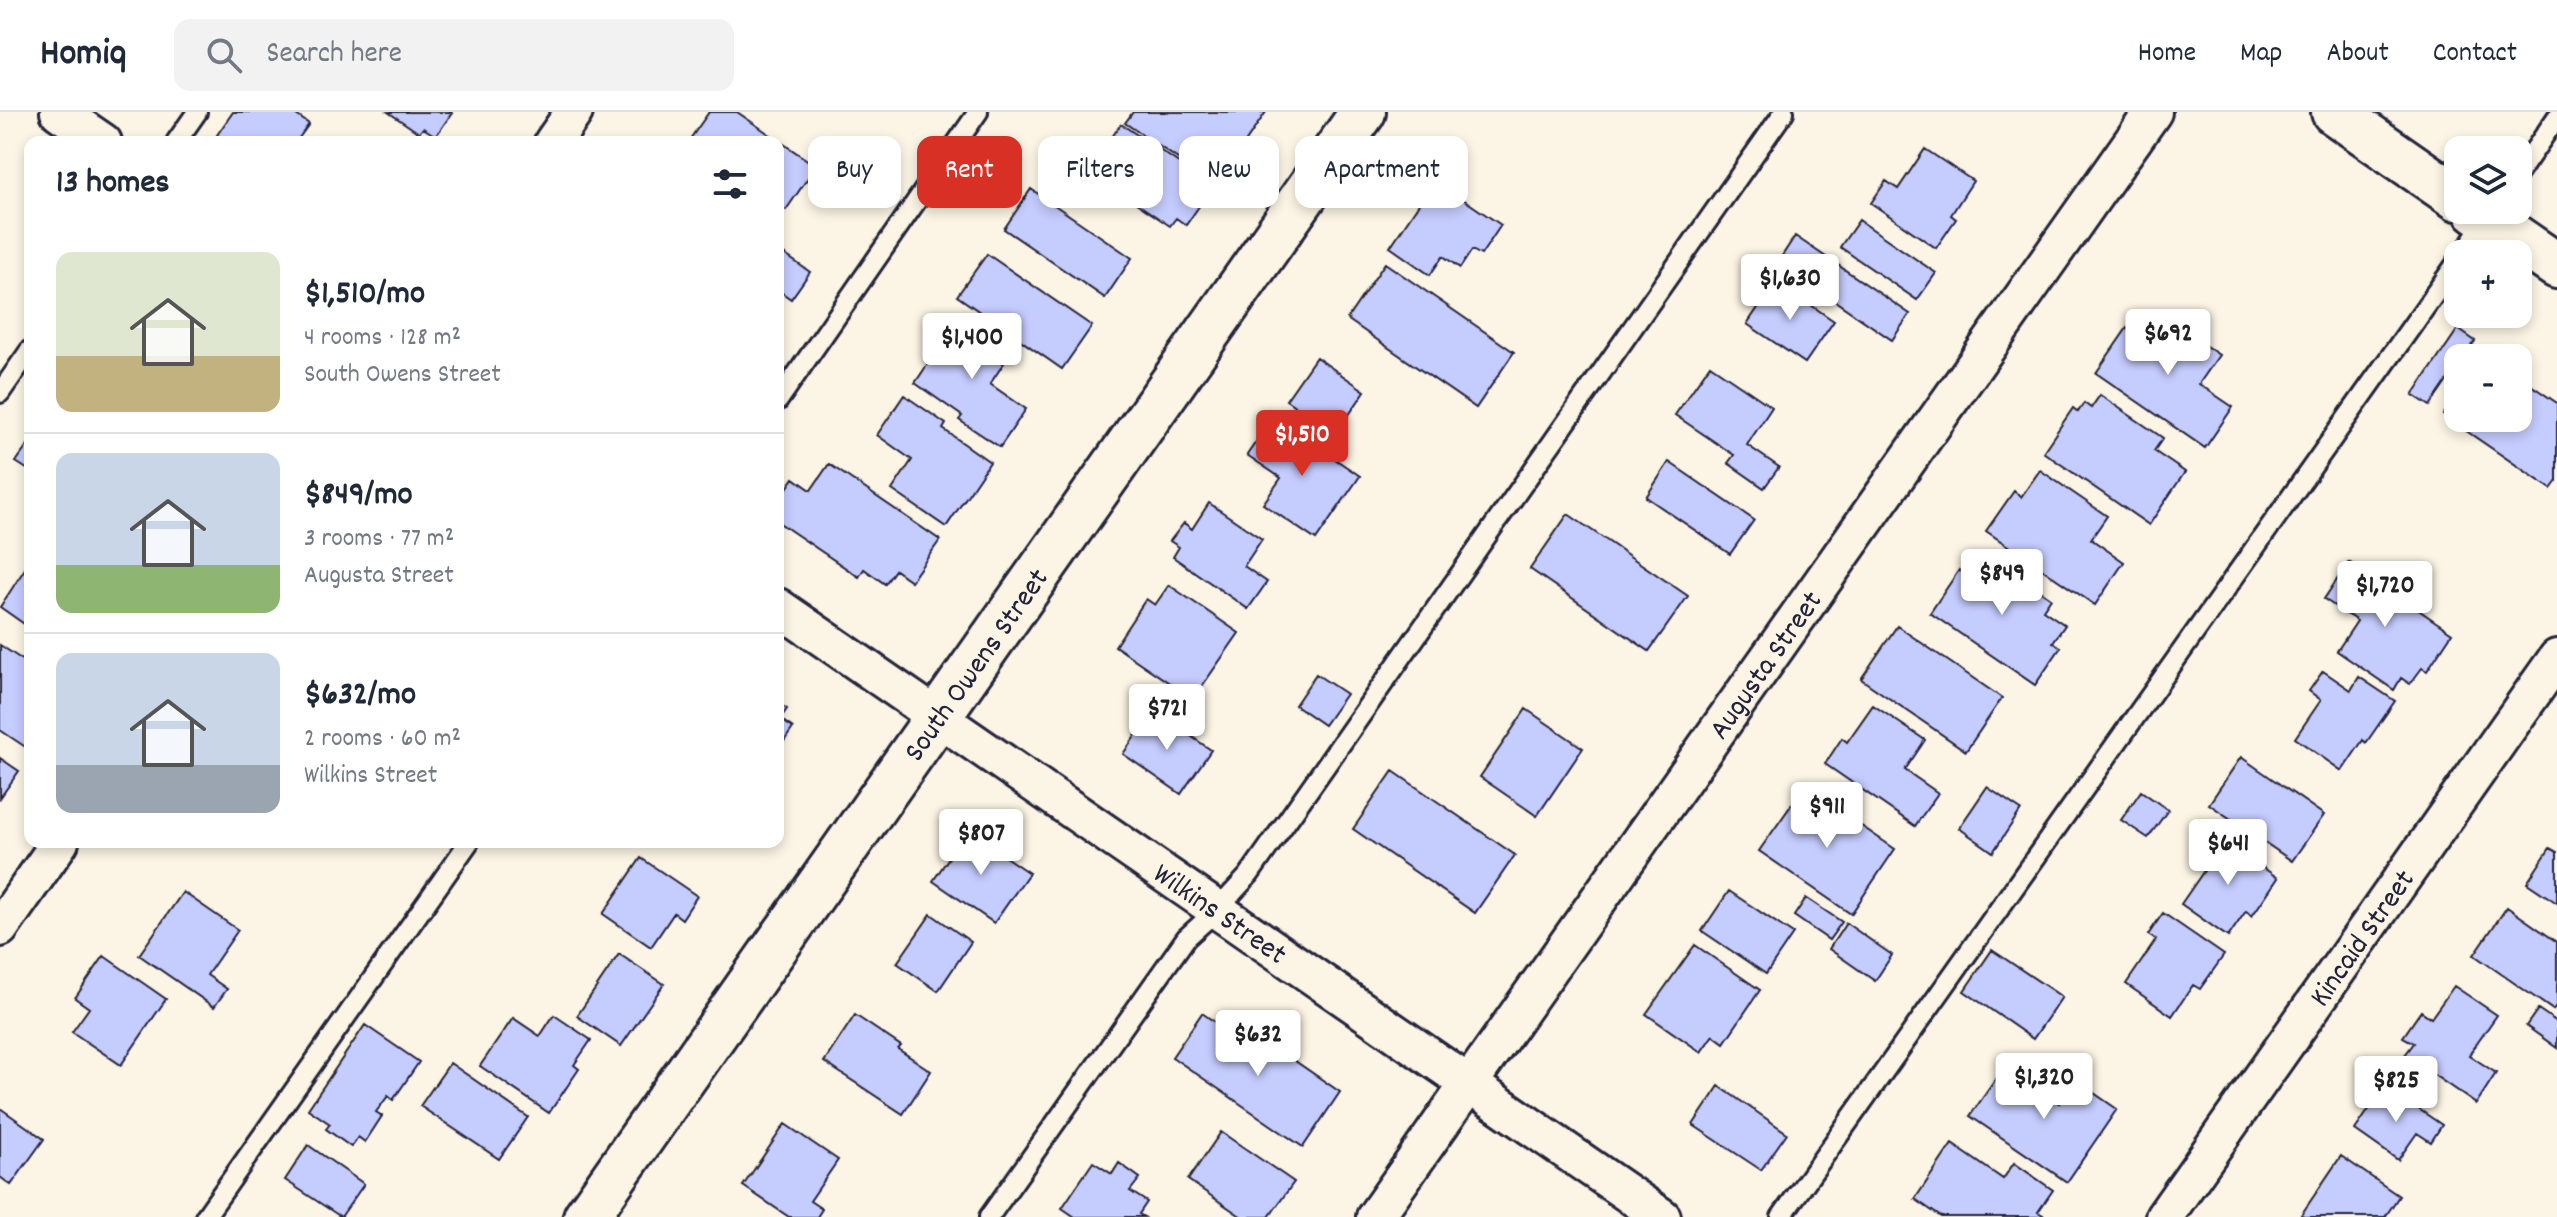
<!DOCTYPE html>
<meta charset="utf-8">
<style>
:root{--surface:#fff;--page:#f2f2f3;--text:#1f2937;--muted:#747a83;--line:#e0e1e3;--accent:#d93025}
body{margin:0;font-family:Dekko,sans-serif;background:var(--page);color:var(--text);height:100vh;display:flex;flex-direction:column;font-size:30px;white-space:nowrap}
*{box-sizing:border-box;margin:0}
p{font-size:26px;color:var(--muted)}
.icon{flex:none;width:44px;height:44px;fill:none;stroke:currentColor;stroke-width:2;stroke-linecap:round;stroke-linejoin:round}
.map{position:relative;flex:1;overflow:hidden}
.side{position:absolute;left:24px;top:24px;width:760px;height:712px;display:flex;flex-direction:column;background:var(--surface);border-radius:16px;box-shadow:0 4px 12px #0003}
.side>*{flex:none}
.hud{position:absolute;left:808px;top:24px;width:760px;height:72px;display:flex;gap:16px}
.fabs{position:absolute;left:2444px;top:24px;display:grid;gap:16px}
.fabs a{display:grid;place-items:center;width:88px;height:88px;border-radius:16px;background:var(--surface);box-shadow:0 4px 12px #0003;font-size:40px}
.price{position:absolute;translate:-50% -68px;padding:0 18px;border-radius:8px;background:#fff;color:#222;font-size:26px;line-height:52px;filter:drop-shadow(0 2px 4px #0008)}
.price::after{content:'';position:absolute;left:50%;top:48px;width:24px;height:18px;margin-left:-12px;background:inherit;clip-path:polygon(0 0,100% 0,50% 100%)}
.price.current{background:var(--accent);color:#fff}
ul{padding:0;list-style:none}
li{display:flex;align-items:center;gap:24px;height:200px;padding:0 32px}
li+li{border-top:2px solid var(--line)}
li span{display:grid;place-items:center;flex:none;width:224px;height:160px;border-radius:16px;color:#555}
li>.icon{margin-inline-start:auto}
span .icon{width:96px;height:96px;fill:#fffc;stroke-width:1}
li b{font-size:34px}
h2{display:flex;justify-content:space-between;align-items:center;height:96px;padding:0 32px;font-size:34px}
.chip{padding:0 28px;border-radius:16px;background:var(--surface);box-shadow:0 4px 12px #0003;font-size:28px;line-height:72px}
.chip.current{background:var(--accent);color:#fff}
header{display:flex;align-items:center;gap:48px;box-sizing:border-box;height:112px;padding:0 40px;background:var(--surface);border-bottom:2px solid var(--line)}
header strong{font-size:38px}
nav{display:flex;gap:44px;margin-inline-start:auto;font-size:28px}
.search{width:560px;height:72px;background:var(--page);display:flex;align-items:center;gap:20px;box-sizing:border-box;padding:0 28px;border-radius:16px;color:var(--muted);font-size:30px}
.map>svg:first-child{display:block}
</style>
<header>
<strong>Homiq</strong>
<div class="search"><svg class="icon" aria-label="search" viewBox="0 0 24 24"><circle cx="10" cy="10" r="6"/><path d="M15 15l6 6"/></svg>Search here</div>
<nav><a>Home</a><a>Map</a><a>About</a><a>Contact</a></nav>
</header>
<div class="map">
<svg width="2557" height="1105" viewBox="0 0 2557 1105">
<rect width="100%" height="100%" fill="#fcf5e5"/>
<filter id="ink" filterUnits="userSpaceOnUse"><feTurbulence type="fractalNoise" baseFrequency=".0125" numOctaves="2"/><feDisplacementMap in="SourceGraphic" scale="16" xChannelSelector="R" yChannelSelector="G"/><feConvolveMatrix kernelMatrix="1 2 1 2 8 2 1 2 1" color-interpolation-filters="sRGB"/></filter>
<g filter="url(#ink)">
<path fill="#c5ccfe" stroke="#22223b" stroke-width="2" d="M233,0H292L309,12L296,30H227L217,23Z
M388,0H451L452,1L436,24L423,16L419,21Z
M709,0H737L816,54L786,98L778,93V30H688Z
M1133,0H1266L1231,51L1216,40L1200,62L1125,11Z
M1121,12L1204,68L1195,81L1204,87L1186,113L1176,106L1170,114L1089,59Z
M1925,37L1973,69L1951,103L1956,107L1936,136L1871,91L1886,69L1898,77Z
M1435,68L1501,113L1481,143L1472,138L1460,156L1443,144L1430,163L1390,135Z
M1031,77L1132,146L1105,186L1004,117Z
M1859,108L1936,161L1917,188L1840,135Z
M1795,124L1910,202L1892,228L1778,150Z
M784,142L810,160L791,187L778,178V150Z
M987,142L1092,214L1062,257L957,184Z
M1385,151L1514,240L1476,296L1347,207Z
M1776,169L1834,209L1805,251L1747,212Z
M2153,198L2219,243L2199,272L2233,295L2205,336L2096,261L2127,216L2136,222Z
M960,204L1012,239L990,272L1026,297L1000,335L959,308L962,304L915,271Z
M2458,217L2475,229L2463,246H2458V253L2430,294L2413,283Z
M1316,245L1365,279L1336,322L1286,288Z
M1710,253L1772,295L1747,333L1779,355L1764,376L1728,351L1734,343L1675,303Z
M2518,264L2557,291V369L2551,377L2443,303L2458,281V306H2518Z
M904,283L946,312L943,317L990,350L946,415L892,378L912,348L877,323Z
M2100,283L2163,326L2154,339L2185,360L2149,413L2043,340L2073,296L2078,300L2084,291L2091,296Z
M1273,305L1360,364L1316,428L1263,392L1281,366L1247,343Z
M30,330V359L16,350Z
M1669,350L1754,408L1730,442L1646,385Z
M829,352L940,428L911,469L895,458L885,472L864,457L859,465L778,410V389L794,366L811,378Z
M2040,358L2107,404L2091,427L2124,450L2095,493L1986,419L2014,379L2021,385Z
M1209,391L1262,427L1244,454L1267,470L1248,497L1173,445L1179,435L1170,429L1184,411L1192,417Z
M1568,402L1688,484L1649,539L1530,457Z
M1987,442L2051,486L2043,498L2065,513L2053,530L2061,535L2035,573L1930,501L1959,458L1965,463L1970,455L1976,458Z
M30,449V516L0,495Z
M2349,450L2452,521L2427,559L2422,556L2410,572L2401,566L2394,578L2337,539L2357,509L2324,487Z
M1169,473L1239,521L1193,587L1115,534L1146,487L1155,493Z
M1897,514L2002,586L1966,639L1861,567Z
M0,533L30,553V638L0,618Z
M2323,559L2351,578L2359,565L2395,589L2366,631L2363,628L2342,659L2295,626L2321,588L2309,579Z
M1316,562L1346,582L1324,613L1295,593Z
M778,591L787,597L780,607L793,616L778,638Z
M1873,593L1925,628L1905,658L1938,681L1915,714L1825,652L1842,626L1847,630Z
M1526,597L1583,636L1537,704L1480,665Z
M1153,598L1211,638L1181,682L1123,642Z
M2241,645L2324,703L2292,749L2209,692Z
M0,646L19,659L0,686Z
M1393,659L1515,743L1475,801L1353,717Z
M1804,675L1895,737L1851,802L1759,739Z
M1987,675L2021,698L1993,740L1959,716Z
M2141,679L2168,698L2148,726L2121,708Z
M967,719L1029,761L994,811L933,769Z
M2216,723L2278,766L2252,804L2246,799L2228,825L2181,792L2212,747L2203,741Z
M2550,736L2557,740V791L2527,771Z
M641,746L697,784L682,807L674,801L651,835L603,802Z
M1729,779L1793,822L1766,862L1702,819Z
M183,780L238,818L207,863L227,877L214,895L139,843Z
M1806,786L1842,810L1829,828L1794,804Z
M2507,795L2557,830V892L2553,898L2474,843Z
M2163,801L2224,843L2200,877L2193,873L2172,904L2126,872L2156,828L2148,823Z
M931,802L971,830L938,879L897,851Z
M1846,811L1892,843L1875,869L1829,837Z
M1695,833L1760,878L1724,931L1713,923L1701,940L1646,902Z
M1992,838L2062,885L2033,927L1964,879Z
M619,842L664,872L621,934L577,904Z
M104,844L166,887L121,953L72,920L89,896L75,886Z
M2454,874L2497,903L2469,943L2496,961L2476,992L2405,943L2414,931L2403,925L2421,899L2431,906Z
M2538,897L2557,910V936L2526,914Z
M1202,901L1242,929L1250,918L1340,980L1303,1035L1172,945Z
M554,903L591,928L574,953L579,957L549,1001L480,954L513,906L540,924Z
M855,903L901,934L898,937L931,959L903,1002L824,950Z
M365,913L419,950L393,988L388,984L376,1000L382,1004L365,1030L358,1025L351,1035L326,1017L330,1012L308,997Z
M450,951L528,1005L499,1047L420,994Z
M2005,954L2059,991L2075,968L2117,997L2067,1070L1970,1004Z
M1719,974L1787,1021L1761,1058L1693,1013Z
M2385,974L2442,1013L2431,1030L2417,1021L2398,1048L2355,1018Z
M0,996L44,1027L11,1073L0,1065Z
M785,1012L838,1048L810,1089L822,1097L817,1105H789L743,1074Z
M1221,1020L1294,1070L1269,1105H1242L1188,1068Z
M1952,1032L2003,1067L2014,1051L2053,1078L2038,1100L2043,1103L2041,1105H1941L1915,1087Z
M308,1033L364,1072L341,1105L285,1068Z
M2341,1044L2399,1084L2385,1105H2304L2301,1103Z
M1093,1050L1112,1062L1119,1051L1140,1066L1130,1079L1147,1090L1139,1102L1144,1105H1075L1062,1096Z"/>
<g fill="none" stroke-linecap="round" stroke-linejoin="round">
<defs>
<path id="service" d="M176,30L197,0
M2518,62L2557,5
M2463,142L2489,105
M0,281L30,238
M778,289L978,0
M205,1105L469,730
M989,1105L1186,826L1217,798L1249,763L1784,0
M1781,1105L2458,149"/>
<g id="minor">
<path d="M59,0L103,30"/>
<path d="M553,30L574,0"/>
<path id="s1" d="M778,495L1662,1105"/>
<path d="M0,816L60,730"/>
<path id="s2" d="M1375,1105L2153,0"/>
<path id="s3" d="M2164,1105L2557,546"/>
</g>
<g id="tertiary">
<path id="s4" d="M586,1105L1363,0"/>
</g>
<path id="secondary" d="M2334,0L2458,86
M2476,98L2557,154"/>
</defs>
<use href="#service" stroke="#22223b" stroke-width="24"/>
<use href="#minor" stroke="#22223b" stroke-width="42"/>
<use href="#tertiary" stroke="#22223b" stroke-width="50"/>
<use href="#secondary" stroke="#22223b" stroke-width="50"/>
<use href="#service" stroke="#fcf5e5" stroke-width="18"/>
<use href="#minor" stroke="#fcf5e5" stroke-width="36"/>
<use href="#tertiary" stroke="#fcf5e5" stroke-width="44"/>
<use href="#secondary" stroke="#fcf5e5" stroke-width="44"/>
</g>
</g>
<g text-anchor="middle" stroke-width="6" stroke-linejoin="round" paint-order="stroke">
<g font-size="30" fill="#22223b" stroke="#fcf5e5">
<text dy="10" stroke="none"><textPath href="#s2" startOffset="676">Augusta Street</textPath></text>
<text dy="10" stroke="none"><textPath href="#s4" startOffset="676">South Owens Street</textPath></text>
<text dy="10" stroke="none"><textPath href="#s1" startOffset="538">Wilkins Street</textPath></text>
<text dy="10" stroke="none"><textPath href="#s3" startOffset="342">Kincaid Street</textPath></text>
</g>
</g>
</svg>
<div class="fabs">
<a><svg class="icon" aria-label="layers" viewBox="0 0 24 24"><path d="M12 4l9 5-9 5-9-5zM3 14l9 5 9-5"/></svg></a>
<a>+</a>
<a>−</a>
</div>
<b class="price" style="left:1790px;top:210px">$1,630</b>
<b class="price" style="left:2168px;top:265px">$692</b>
<b class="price" style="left:972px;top:269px">$1,400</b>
<b class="price current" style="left:1302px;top:366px">$1,510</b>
<b class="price" style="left:2002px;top:505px">$849</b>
<b class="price" style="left:2385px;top:517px">$1,720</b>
<b class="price" style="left:1167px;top:640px">$721</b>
<b class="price" style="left:1827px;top:738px">$911</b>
<b class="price" style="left:981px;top:765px">$807</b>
<b class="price" style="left:2228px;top:775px">$641</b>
<b class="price" style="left:1258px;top:966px">$632</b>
<b class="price" style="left:2044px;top:1009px">$1,320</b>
<b class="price" style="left:2396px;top:1012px">$825</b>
<div class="hud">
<a class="chip">Buy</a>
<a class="chip current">Rent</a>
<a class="chip">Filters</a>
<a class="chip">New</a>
<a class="chip">Apartment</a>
</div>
<section class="side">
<h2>13 homes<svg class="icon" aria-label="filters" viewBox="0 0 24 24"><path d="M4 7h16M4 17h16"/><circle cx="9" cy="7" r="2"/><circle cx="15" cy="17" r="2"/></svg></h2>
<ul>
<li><span style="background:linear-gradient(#dfe7d0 65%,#c2b280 0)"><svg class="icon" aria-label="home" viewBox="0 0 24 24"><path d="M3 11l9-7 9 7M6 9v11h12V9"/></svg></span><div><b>$1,510/mo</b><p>4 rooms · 128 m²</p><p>South Owens Street</p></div></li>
<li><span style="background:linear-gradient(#c9d6e8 70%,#8fb573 0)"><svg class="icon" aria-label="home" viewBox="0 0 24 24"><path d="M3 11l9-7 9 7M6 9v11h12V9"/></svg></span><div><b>$849/mo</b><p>3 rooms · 77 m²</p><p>Augusta Street</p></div></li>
<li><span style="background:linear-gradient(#c9d6e8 70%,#9aa5b1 0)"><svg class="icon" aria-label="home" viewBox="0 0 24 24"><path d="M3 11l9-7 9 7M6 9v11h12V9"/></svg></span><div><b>$632/mo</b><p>2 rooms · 60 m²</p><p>Wilkins Street</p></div></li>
</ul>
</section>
</div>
